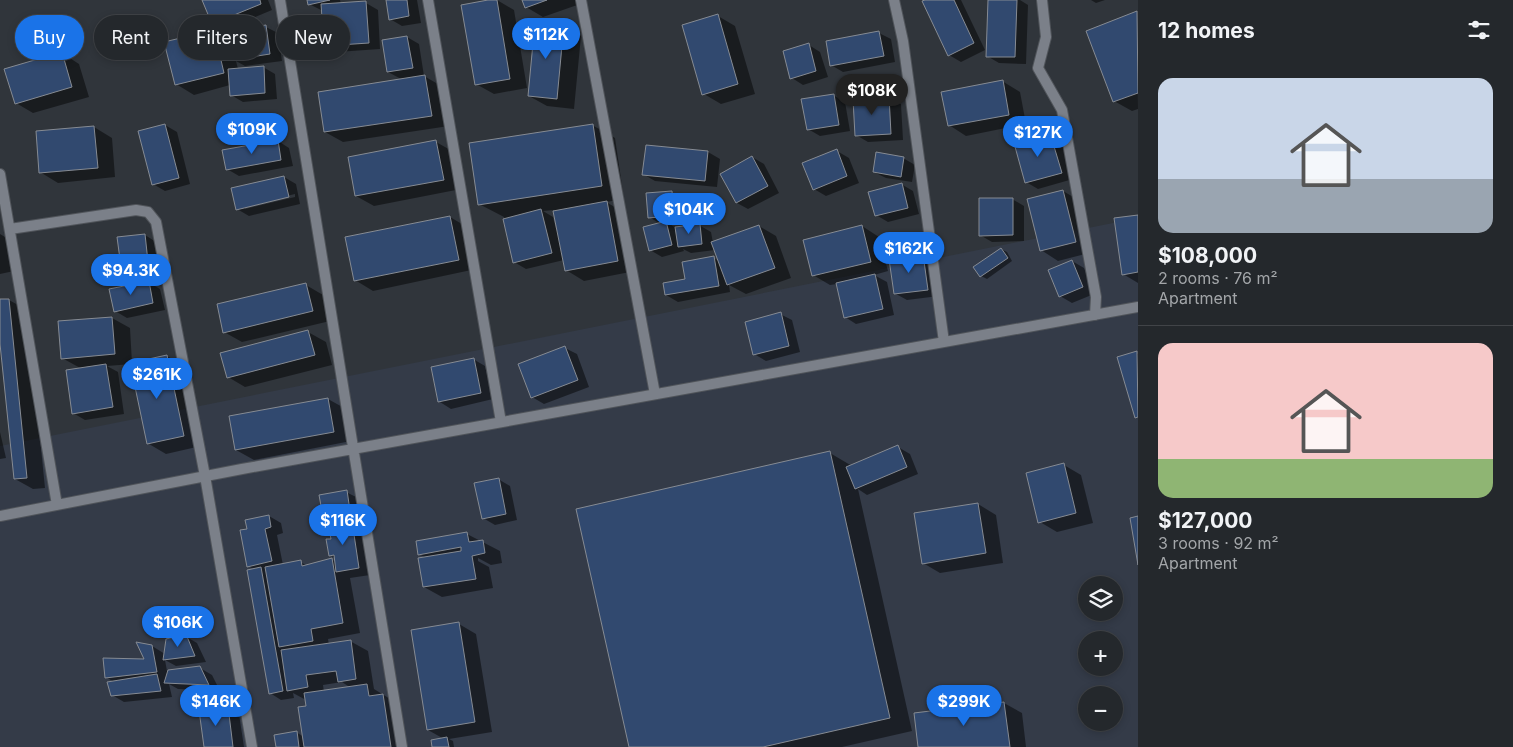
<!DOCTYPE html>
<meta charset="utf-8">
<style>
:root{--surface:#24282c;--page:#2c3034;--text:#f1f3f6;--muted:#a3a6a9;--line:#414448;--accent:#1a73e8}
body{margin:0;font-family:Inter,sans-serif;background:var(--page);color:var(--text);height:100vh;display:flex;flex-direction:column;font-size:19px;white-space:nowrap}
*{box-sizing:border-box;margin:0}
p{font-size:16px;color:var(--muted)}
.icon{flex:none;width:28px;height:28px;fill:none;stroke:currentColor;stroke-width:2;stroke-linecap:round;stroke-linejoin:round}
.map{position:relative;flex:1;overflow:hidden}
.sheet{display:flex;flex-direction:column;background:var(--surface);width:375px}
.sheet>*{flex:none}
.banner{position:absolute;left:15px;top:15px;width:475px;height:45px;display:flex;gap:10px}
.buttons{position:absolute;left:1078px;top:576px;display:grid;gap:10px}
.buttons a{display:grid;place-items:center;width:45px;height:45px;border-radius:50%;background:var(--surface);box-shadow:0 2px 8px #0003,0 0 0 1px var(--line);font-size:25px}
.price{position:absolute;translate:-50% -42px;padding:0 11px;border-radius:18px;background:var(--accent);color:#fff;font-size:16px;line-height:32px;filter:drop-shadow(0 1px 2px #0008)}
.price::after{content:'';position:absolute;left:50%;top:30px;width:15px;height:11px;margin-left:-8px;background:inherit;clip-path:polygon(0 0,100% 0,50% 100%)}
.price.on{background:#222;color:#fff}
ul{padding:0;list-style:none}
li{display:grid;align-content:center;gap:10px;height:265px;padding:0 20px}
li+li{border-top:1px solid var(--line)}
li span{display:grid;place-items:center;height:155px;border-radius:15px;color:#555}
li>.icon{margin-inline-start:auto}
span .icon{width:90px;height:90px;fill:#fffc;stroke-width:1}
li b{font-size:21px}
h2{display:flex;justify-content:space-between;align-items:center;height:60px;padding:0 20px;font-size:21px}
.tag{padding:0 18px;border-radius:22px;background:var(--surface);box-shadow:0 2px 8px #0003,0 0 0 1px var(--line);font-size:18px;line-height:45px}
.tag.on{background:var(--accent);color:#fff}
main{display:flex;flex:1;min-height:0}
.map>svg:first-child{display:block}
</style>
<main>
<div class="map">
<svg width="1138" height="747" viewBox="0 0 1138 747">
<rect width="100%" height="100%" fill="#30353b"/>
<path fill="#343b48" fill-rule="evenodd" d="M1138,218V747H0V446ZM1086,585H1114V612H1086ZM1086,640H1114V668H1086ZM1086,695H1114V722H1086Z"/>
<path fill="#0007" fill-rule="evenodd" d="M203,0H268L272,10L224,30L213,23Z
M308,0H340L341,4L366,3L378,10L380,49L337,52L325,45L323,11L309,4Z
M387,0H417L421,23L402,26L390,19Z
M497,0L514,10L527,88L494,94L476,84Z
M523,0H579L580,4L543,17L526,7Z
M928,0H961L985,50L961,62L949,55Z
M989,0H1020L1028,5L1026,64L999,63L987,56Z
M1091,0H1105L1096,3Z
M1137,13L1138,109L1132,111L1114,101Z
M718,16L735,26L755,94L721,104L704,94Z
M564,25L581,36L574,109L547,106L529,96Z
M266,27L278,33L282,61L245,66L236,61L238,69L263,67L275,74L277,99L243,102L231,95L230,85L194,95L176,84L213,31L230,40Z
M879,33L891,39L895,62L843,72L831,65Z
M407,37L419,44L424,76L443,87L449,126L343,142L325,132L403,80L388,72L383,41Z
M809,45L820,52L828,77L803,85L792,78Z
M62,53L79,64L89,97L33,113L16,103Z
M1002,81L1020,92L1026,124L966,136L949,125Z
M833,95L845,102L850,131L820,136L808,129Z
M889,98L901,104L903,140L868,142L856,135Z
M165,125L177,132L190,184L165,191L153,184Z
M592,125L615,138L624,199L606,202L625,213L635,271L584,281L566,270L564,260L526,269L514,262L504,217L479,204ZM554,210L558,229H556L553,217L543,211Z
M94,127L112,138L115,177L58,183L40,172Z
M1050,134L1062,141L1073,179L1038,189L1026,182Z
M278,141L289,148L293,166L239,176L227,169Z
M436,142L454,152L461,189L374,206L356,196Z
M837,151L849,158L859,183L826,196L814,189Z
M708,152L720,159L717,187L655,181L643,174Z
M752,157L764,164L779,193L748,209L737,203Z
M903,158L915,165L912,182L886,178L874,172Z
M284,177L296,184L300,204L249,216L237,209ZM295,194V197L245,209V206Z
M901,184L913,191L919,214L888,222L876,215Z
M1063,191L1080,201L1093,252L1058,261L1041,250Z
M671,192L683,199L685,222L668,223L676,228L699,225L711,232L713,243L759,226L776,236L791,278L746,294L729,285L730,292L678,302L666,295L713,258L719,261L715,250L691,253L683,249L684,251L662,257L650,250L661,224L649,217Z
M1012,199L1024,206V241L992,242L980,235Z
M1138,216V283L1123,274L1115,219Z
M450,217L467,227L476,269L373,291L355,280Z
M862,226L879,237L888,271L874,275L887,282L894,315L856,324L845,317L837,284L830,285L813,275Z
M0,234L5,237L14,271L0,274Z
M145,235L156,242L160,277L135,280L123,274Z
M1001,249L1007,252L1012,261L987,279L981,276Z
M923,255L934,262L939,296L907,300L896,294Z
M1072,261L1084,268L1094,294L1072,303L1060,296Z
M148,282L160,289L165,310L127,318L115,311Z
M306,285L323,295L330,321L242,342L224,332Z
M9,300L27,310L45,488L33,489L15,479L0,342V301Z
M780,314L792,320L800,352L766,361L754,354Z
M112,318L130,328L132,363L167,356L184,366L201,446L166,454L149,444L132,364L107,366L118,372L124,414L85,420L73,413L82,369L62,358Z
M308,332L326,342L332,365L245,387L228,377Z
M565,348L577,354L589,387L544,404L532,397Z
M1136,353L1138,354V418L1136,417Z
M473,359L485,366L493,399L451,409L440,402L432,368Z
M328,399L346,409L351,441L254,460L236,450Z
M0,432L6,458L0,459Z
M898,447L910,454L918,474L867,495L858,489L912,731L842,747H630L830,453L852,466Z
M1064,465L1081,475L1093,523L1057,532L1040,522Z
M498,479L510,486L517,520L495,525L483,518Z
M346,492L358,498L362,524L357,525L364,529L370,575L350,578L360,633L328,639L329,645L350,641L368,651L374,689L400,705L407,747H277L296,732L304,737L307,707L306,700L293,693L294,698L281,700L270,693L255,570L248,566L249,530L269,516L281,523L283,533L277,535L283,565L300,562L308,566L331,559L336,562L335,558L330,555L332,540L330,524L325,521ZM342,682L351,688L324,692L323,685Z
M978,504L996,515L1003,563L940,573L923,563Z
M467,534L500,551L502,563L491,565L478,558V561L489,567L493,588L442,597L424,587L426,558L419,554Z
M459,624L476,634L492,732L449,739L453,741L454,747H433L444,739L428,730Z
M185,636L197,643L206,662L176,666L165,660L167,671L200,668L212,675L220,691L178,689L169,684L172,697L124,702L112,695L114,682L106,677L146,661L152,646L165,654Z
M1004,703L1022,713L1026,747H920Z
M227,707L239,714L244,747H205Z"/>
<path fill="#31496f" stroke="#868b93" d="M202,0H260L261,4L212,24Z
M307,0H330L308,5Z
M386,0H407L409,16L389,20Z
M488,0H497L510,79L475,85L461,5Z
M522,0H547L525,8Z
M925,0H954L974,43L948,56L922,1Z
M988,0H1017L1015,57H986Z
M366,1L369,43L324,46L321,4Z
M1137,11L1138,93L1113,102L1086,31Z
M718,14L738,84L702,95L682,25Z
M535,22L564,24L557,99L528,96Z
M266,25L270,54L232,60L227,31Z
M214,30L224,73L175,85L164,42Z
M879,31L884,56L830,66L826,41Z
M407,36L413,68L387,72L382,40Z
M809,43L816,71L790,79L783,51Z
M62,52L72,87L15,104L4,69Z
M264,66L265,93L230,96L228,69Z
M425,75L432,116L324,132L318,92Z
M1003,80L1009,115L948,126L941,92Z
M834,94L839,125L807,130L801,99Z
M889,96L891,134L855,136L853,99Z
M165,124L179,178L152,185L138,131Z
M593,124L602,186L478,205L469,143Z
M94,126L98,168L39,173L36,131Z
M1050,133L1062,173L1025,183L1014,143Z
M278,140L281,160L226,170L222,150Z
M436,140L444,180L355,196L348,157Z
M646,145L708,151L705,181L642,175Z
M837,149L847,176L813,190L802,163Z
M876,152L904,157L901,177L873,172Z
M752,156L768,186L736,203L720,174Z
M284,176L289,197L236,210L231,188Z
M902,183L908,208L875,216L868,192Z
M1063,190L1076,242L1040,251L1027,199Z
M672,191L674,216L648,218L646,193Z
M979,198H1013V235L979,236Z
M607,201L618,261L565,271L553,211Z
M541,209L552,253L513,263L503,219Z
M1138,215V272L1122,275L1114,218Z
M450,216L459,260L354,281L345,237Z
M666,221L672,245L649,251L643,227Z
M700,224L702,244L678,247L675,227Z
M759,225L775,268L727,285L711,242Z
M862,225L871,262L812,276L803,240Z
M145,234L149,271L122,274L117,237Z
M1001,248L1008,258L980,277L973,267Z
M923,254L928,290L894,294L889,259Z
M714,256L719,286L665,295L663,283L685,279L682,262Z
M1072,260L1083,287L1059,297L1048,270Z
M875,274L883,309L844,318L836,283Z
M149,281L153,303L114,312L109,289Z
M306,283L313,311L223,333L217,304Z
M0,299H9L27,478L14,479L0,344Z
M781,312L789,346L753,355L745,322Z
M112,317L115,354L61,359L58,321Z
M308,330L315,355L227,378L220,353Z
M565,346L578,380L531,398L518,364Z
M1137,351L1138,417L1135,418L1117,357Z
M167,355L184,436L147,444L130,363Z
M474,358L481,393L438,402L431,367Z
M106,364L113,407L72,414L66,370Z
M328,398L334,432L235,450L229,416Z
M898,445L907,467L855,489L846,467Z
M830,451L890,718L763,747H629L576,509Z
M1064,463L1076,513L1038,523L1026,473Z
M499,478L506,514L482,519L474,483Z
M347,490L351,518L324,522L319,495Z
M978,503L986,553L922,564L914,513Z
M269,515L271,527L265,529L272,561L247,567L240,530L247,529L245,520Z
M1138,516V565L1130,518Z
M352,521L359,568L336,572L334,555L329,556L326,539H331L328,524Z
M467,532L469,542L483,540L485,553L472,556L476,579L423,587L418,558L461,551V547L418,555L416,541Z
M332,558L343,623L311,629L313,641L279,647L265,567L301,560L302,566Z
M261,567L283,691L269,694L247,570Z
M459,622L475,722L427,730L411,630Z
M186,634L195,656L163,660L166,639Z
M351,640L356,679L338,682L336,671L306,675L308,687L287,691L281,650Z
M136,642L152,645L157,672L105,678L103,658L144,659Z
M200,666L209,685L164,683L168,670Z
M157,674L161,691L111,696L107,682Z
M367,684L369,696L383,694L391,747H304L298,707L306,706L304,693Z
M1004,702L1010,747H918L914,713Z
M228,706L233,747H204L199,710Z
M297,731L299,747H276L274,735Z
M447,737L449,747H432L431,740Z"/>
<g fill="none" stroke-linecap="round" stroke-linejoin="round">
<defs>
<path id="minor" d="M280,0L402,747
M428,0L501,422
M581,0L655,394
M894,0L903,41L944,342
M1042,0L1046,37L1038,68L1062,110L1096,297L1095,315
M0,174L57,505
M10,229L136,210L148,212L156,222L205,476L252,747
M0,516L242,469L1138,307"/>
</defs>
<use href="#minor" stroke="#50545a" stroke-width="12"/>
<use href="#minor" stroke="#7b8089" stroke-width="10"/>
</g>
</svg>
<div class="buttons">
<a><svg class="icon" aria-label="layers" viewBox="0 0 24 24"><path d="M12 4l9 5-9 5-9-5zM3 14l9 5 9-5"/></svg></a>
<a>+</a>
<a>−</a>
</div>
<b class="price" style="left:546px;top:60px">$112K</b>
<b class="price on" style="left:872px;top:116px">$108K</b>
<b class="price" style="left:252px;top:155px">$109K</b>
<b class="price" style="left:1038px;top:158px">$127K</b>
<b class="price" style="left:689px;top:235px">$104K</b>
<b class="price" style="left:909px;top:274px">$162K</b>
<b class="price" style="left:131px;top:296px">$94.3K</b>
<b class="price" style="left:157px;top:400px">$261K</b>
<b class="price" style="left:343px;top:546px">$116K</b>
<b class="price" style="left:178px;top:648px">$106K</b>
<b class="price" style="left:216px;top:727px">$146K</b>
<b class="price" style="left:964px;top:727px">$299K</b>
<div class="banner">
<a class="tag on">Buy</a>
<a class="tag">Rent</a>
<a class="tag">Filters</a>
<a class="tag">New</a>
</div>
</div>
<section class="sheet">
<h2>12 homes<svg class="icon" aria-label="filters" viewBox="0 0 24 24"><path d="M4 7h16M4 17h16"/><circle cx="9" cy="7" r="2"/><circle cx="15" cy="17" r="2"/></svg></h2>
<ul>
<li><span style="background:linear-gradient(#c9d6e8 65%,#9aa5b1 0)"><svg class="icon" aria-label="home" viewBox="0 0 24 24"><path d="M3 11l9-7 9 7M6 9v11h12V9"/></svg></span><div><b>$108,000</b><p>2 rooms · 76 m²</p><p>Apartment</p></div></li>
<li><span style="background:linear-gradient(#f6c9c9 75%,#8fb573 0)"><svg class="icon" aria-label="home" viewBox="0 0 24 24"><path d="M3 11l9-7 9 7M6 9v11h12V9"/></svg></span><div><b>$127,000</b><p>3 rooms · 92 m²</p><p>Apartment</p></div></li>
</ul>
</section>
</main>
